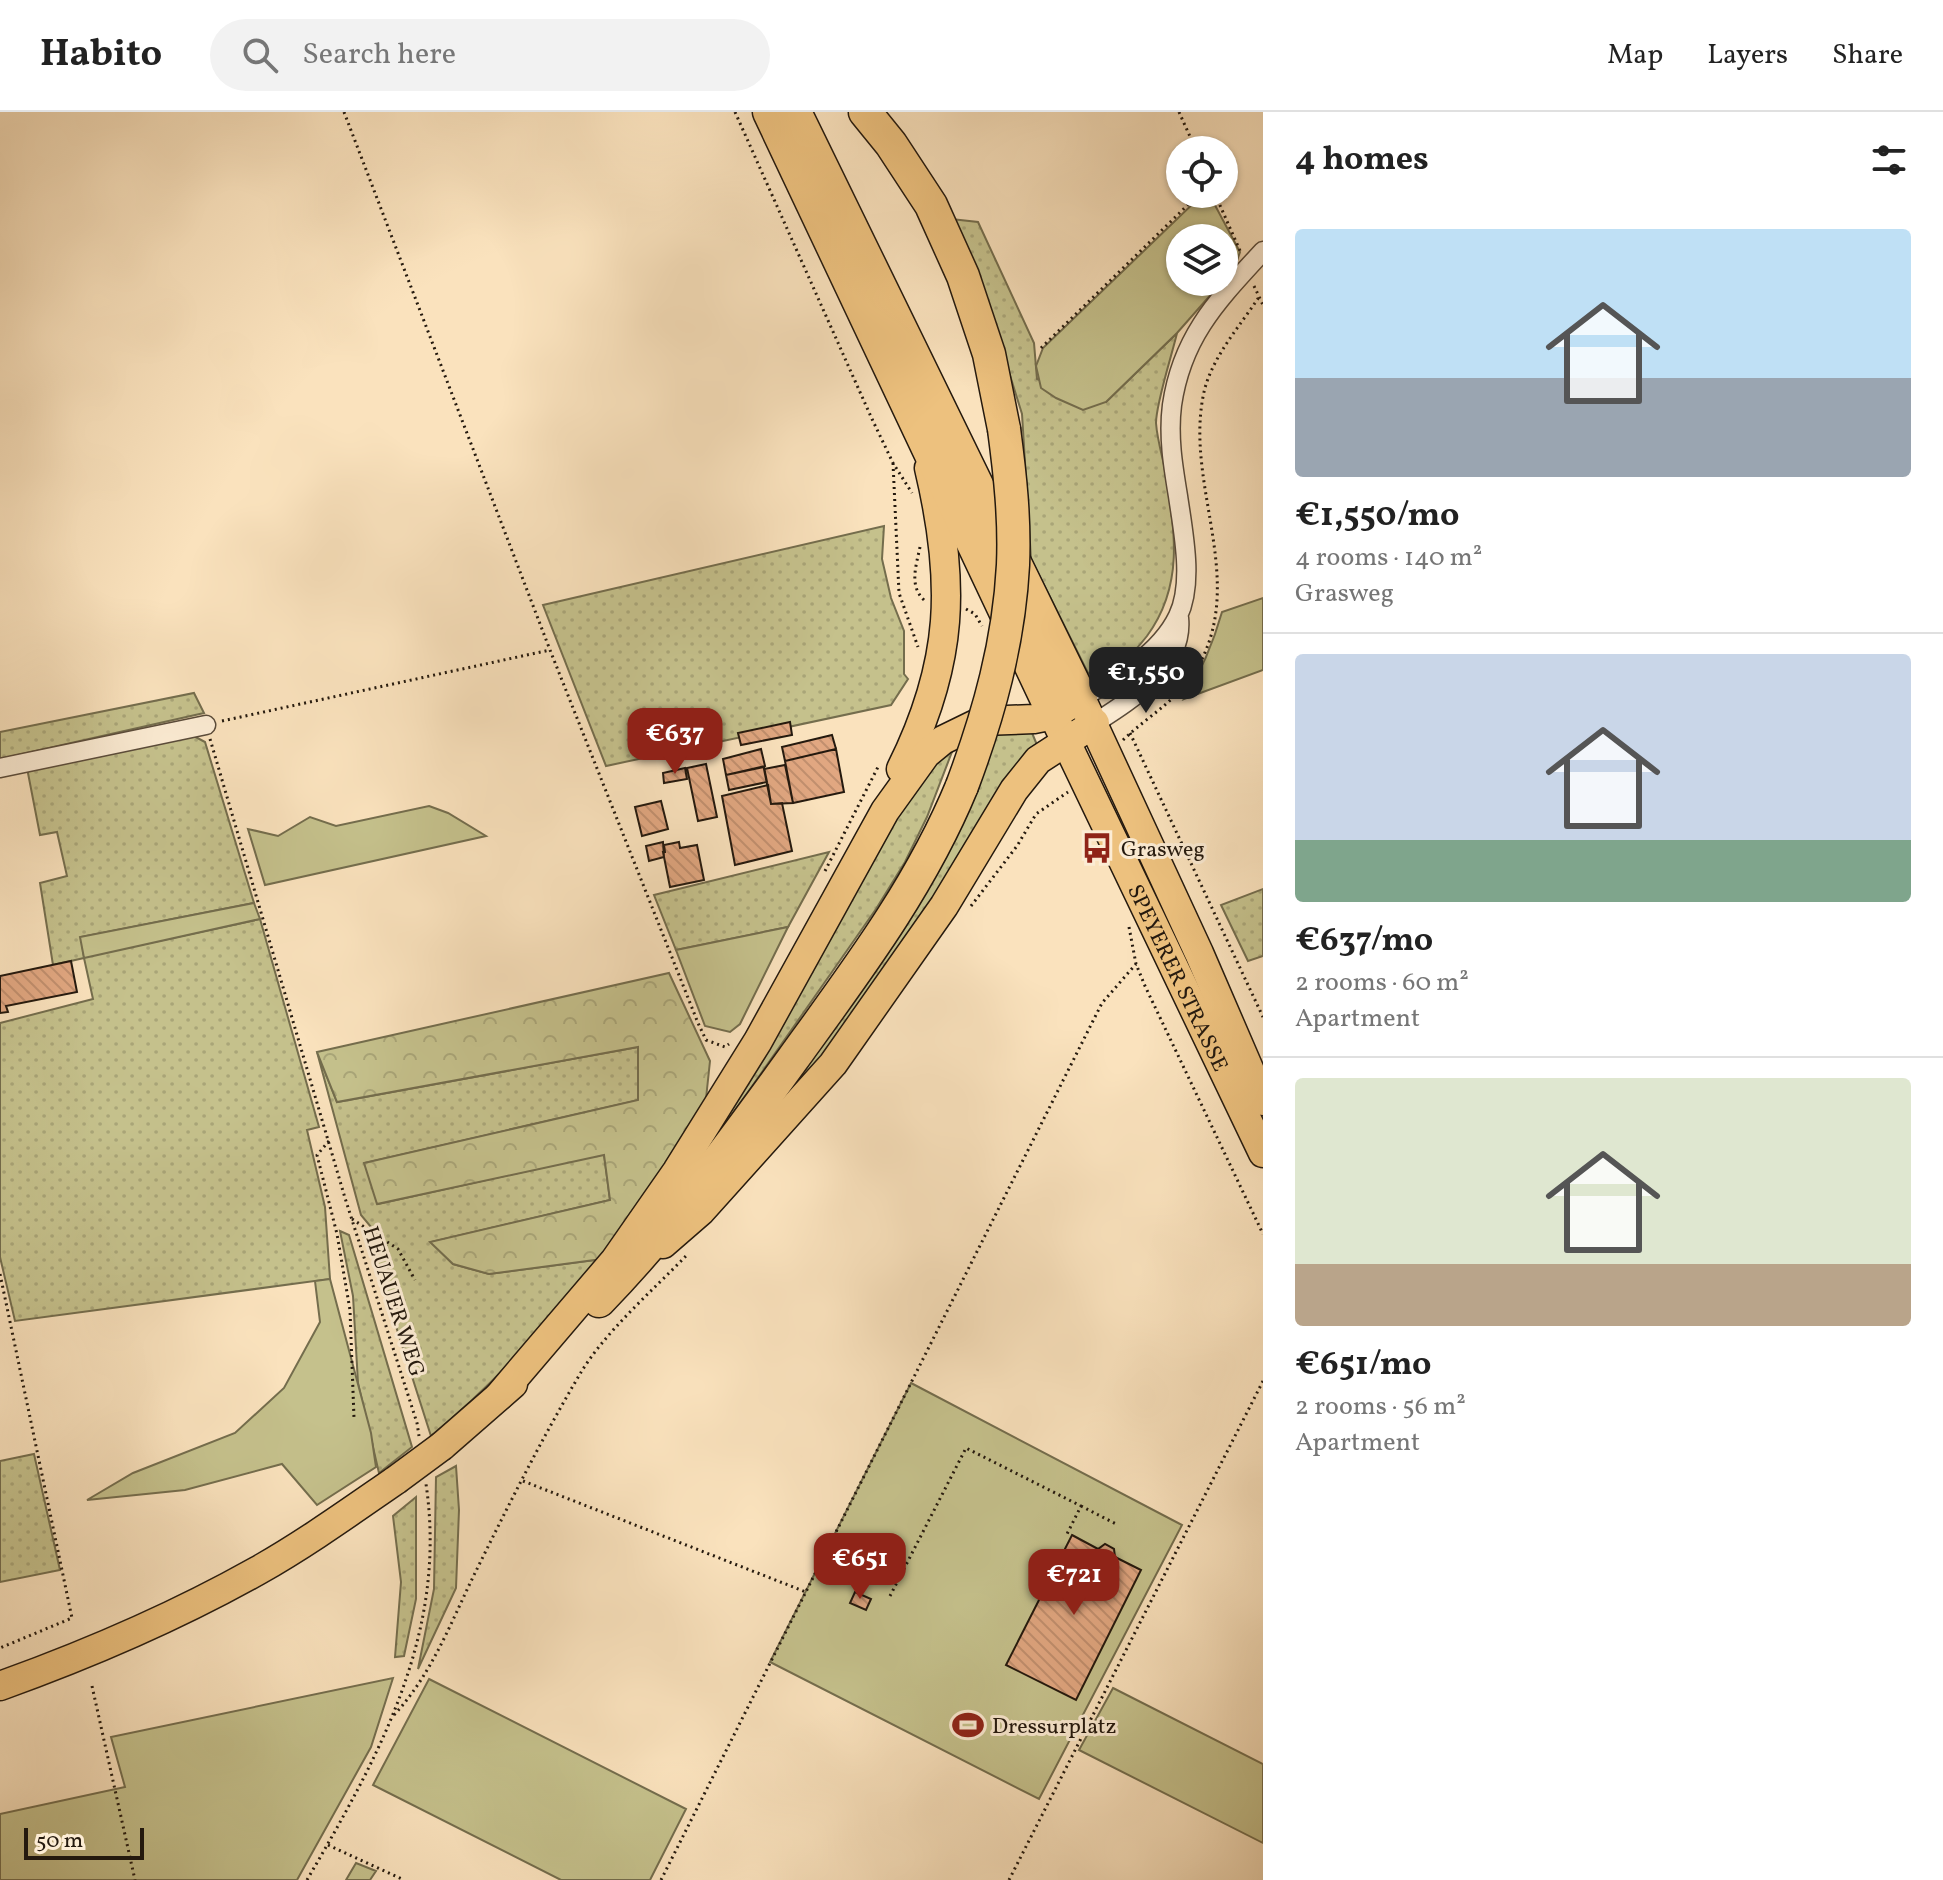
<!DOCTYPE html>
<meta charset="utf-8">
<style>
:root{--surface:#fff;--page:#f2f2f2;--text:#222;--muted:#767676;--line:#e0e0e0;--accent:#8f2418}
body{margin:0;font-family:Vollkorn,serif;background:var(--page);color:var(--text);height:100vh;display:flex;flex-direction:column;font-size:30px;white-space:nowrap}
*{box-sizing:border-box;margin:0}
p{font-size:26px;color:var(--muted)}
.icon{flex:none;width:44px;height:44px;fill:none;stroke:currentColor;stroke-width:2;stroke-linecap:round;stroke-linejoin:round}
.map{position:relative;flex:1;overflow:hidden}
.details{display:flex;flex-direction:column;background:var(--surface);width:680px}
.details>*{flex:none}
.fabs{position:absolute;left:1166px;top:24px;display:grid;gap:16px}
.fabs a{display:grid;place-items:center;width:72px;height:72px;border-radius:50%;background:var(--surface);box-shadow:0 2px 6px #0004;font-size:40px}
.scale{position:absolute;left:24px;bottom:20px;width:120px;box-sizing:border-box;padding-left:8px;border:4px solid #24190e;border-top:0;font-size:22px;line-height:28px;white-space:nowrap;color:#24190e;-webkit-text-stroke:6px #fcecd4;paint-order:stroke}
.price{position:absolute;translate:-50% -68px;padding:0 18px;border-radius:16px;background:var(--accent);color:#fff;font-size:26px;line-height:52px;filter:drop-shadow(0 2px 4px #0008)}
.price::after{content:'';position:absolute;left:50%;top:48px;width:24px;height:18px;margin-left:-12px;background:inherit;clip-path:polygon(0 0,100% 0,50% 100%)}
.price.active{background:#222;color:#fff}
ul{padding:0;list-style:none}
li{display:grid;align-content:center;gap:16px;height:424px;padding:0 32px}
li+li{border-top:2px solid var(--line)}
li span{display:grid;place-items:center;height:248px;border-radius:8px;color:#555}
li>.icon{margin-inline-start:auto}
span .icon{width:144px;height:144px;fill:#fffc;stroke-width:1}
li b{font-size:34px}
h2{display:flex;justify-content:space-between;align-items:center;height:96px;padding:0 32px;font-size:34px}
header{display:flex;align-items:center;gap:48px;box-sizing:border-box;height:112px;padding:0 40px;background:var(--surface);border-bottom:2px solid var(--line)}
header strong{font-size:38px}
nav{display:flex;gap:44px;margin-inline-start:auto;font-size:28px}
.search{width:560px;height:72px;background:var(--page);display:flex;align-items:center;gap:20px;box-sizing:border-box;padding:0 28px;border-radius:44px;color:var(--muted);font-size:30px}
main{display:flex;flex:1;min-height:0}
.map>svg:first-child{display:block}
</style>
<header>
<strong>Habito</strong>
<div class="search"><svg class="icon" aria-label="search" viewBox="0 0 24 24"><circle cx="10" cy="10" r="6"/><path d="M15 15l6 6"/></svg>Search here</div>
<nav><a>Map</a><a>Layers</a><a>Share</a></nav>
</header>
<main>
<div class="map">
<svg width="1263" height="1768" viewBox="0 0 1263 1768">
<defs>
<pattern id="grass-dots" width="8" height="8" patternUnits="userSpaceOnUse" patternTransform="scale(2)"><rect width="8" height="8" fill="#c5c18c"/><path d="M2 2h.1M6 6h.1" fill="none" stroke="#a9a578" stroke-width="1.8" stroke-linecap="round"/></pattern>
<pattern id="forest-crowns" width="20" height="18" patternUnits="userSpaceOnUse" patternTransform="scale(2)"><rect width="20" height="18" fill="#c5c18c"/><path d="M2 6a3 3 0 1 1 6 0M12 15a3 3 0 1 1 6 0" fill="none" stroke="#a9a578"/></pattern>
<pattern id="building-back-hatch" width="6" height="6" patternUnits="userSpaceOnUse" patternTransform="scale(2)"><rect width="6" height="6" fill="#e1a781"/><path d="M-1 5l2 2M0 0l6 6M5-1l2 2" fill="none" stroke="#c18f6e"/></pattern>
</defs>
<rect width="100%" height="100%" fill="#fae2bd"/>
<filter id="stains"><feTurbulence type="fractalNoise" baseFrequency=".0025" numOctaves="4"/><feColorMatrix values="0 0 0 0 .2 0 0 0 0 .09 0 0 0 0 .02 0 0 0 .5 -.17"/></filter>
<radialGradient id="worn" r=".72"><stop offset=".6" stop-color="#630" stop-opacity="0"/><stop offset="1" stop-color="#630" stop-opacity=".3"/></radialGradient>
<path fill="url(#grass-dots)" stroke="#746d4d" stroke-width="2" d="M951,107L978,110L1034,231L1037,267L1106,290L1177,221C1172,243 1156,291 1156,311C1157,325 1161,340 1164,353C1174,414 1186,471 1147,524C1130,546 1116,559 1088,561L1031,447L1022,302L987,189Z
M884,414L882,447L891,486L904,519V562L908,567L891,593L606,654L543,493Z
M194,581L204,601L0,647V620Z
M1030,616L1037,633L877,877L720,1067L995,617Z
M190,622L205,630L254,791L81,825L84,845L260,807L319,1015L307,1018L325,1095L330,1167L15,1209L0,1145V911L93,887L84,846L53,853L40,771L67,764L57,720L40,723L27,656Z
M955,632L927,705L905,750L876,797L697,1053L915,671Z
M829,740L788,815L676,838L654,783Z
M1263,777V844L1248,849L1221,793Z
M638,935L639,988L365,1051L378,1092L604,1042L610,1088L431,1130L453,1152L489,1162L602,1147C549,1210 495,1272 431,1324L370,1133H386L361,1103L317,940L337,990Z
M340,1119L349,1123L412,1335L379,1361L358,1271L353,1184Z
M34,1342L60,1458L0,1470V1349Z
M456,1354L459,1398L456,1476L418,1557L434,1477L436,1365Z
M416,1385V1487L404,1544L395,1545L401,1470L393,1404Z"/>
<path fill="url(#forest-crowns)" stroke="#746d4d" stroke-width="2" d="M669,861L710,949L705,996L602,1147L489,1162L453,1152L430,1130L610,1088L604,1043L377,1092L364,1051L638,988V935L337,990L317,940Z"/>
<path fill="#c5c18c" stroke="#746d4d" stroke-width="2" d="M1203,82H1209L1240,140L1234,157L1224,168V126H1180V170H1222L1177,221L1106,290L1083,298L1056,286L1041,276L1036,254L1043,236Z
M1263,486V558L1184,587C1202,558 1213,532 1222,500Z
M429,694L448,701L486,724L265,773L248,717L278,724L310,705L336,714Z
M254,791L260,807L84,846L80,825Z
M788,815L740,912L730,920L705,914L676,838Z
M330,1167L371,1321L376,1355L317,1393L282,1352L185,1378L87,1388L133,1361L235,1321L284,1276L320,1210L315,1169Z
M911,1271L1182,1413L1039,1687L770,1550Z
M393,1566L371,1635L297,1768H0V1702L125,1675L111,1625Z
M429,1567L686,1697L650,1768H561L373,1673Z
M1113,1576L1263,1652V1731L1079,1638Z
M356,1751L376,1759L370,1768H346Z"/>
<path fill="url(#building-back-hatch)" stroke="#24190e" stroke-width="2" d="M790,610L792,623L741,633L738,621Z
M832,623L836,637L785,649L782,635Z
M761,637L765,654L726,663L723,647Z
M836,637L844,680L793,691L785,649Z
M706,652L717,705L698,709L687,656Z
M785,653L793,691L771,692L764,657Z
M764,655L767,670L729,678L726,663Z
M685,656L687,667L664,671L663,661Z
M768,673L771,692L782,691L792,739L735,753L722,684Z
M661,689L668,717L642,724L635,695Z
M663,730L664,745L649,749L646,734Z
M679,730L680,736L697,733L704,768L670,775L663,740H665L664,733Z
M71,849L77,880L6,894L8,900L0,901V864Z
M1072,1423L1098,1437L1105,1432L1114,1437L1115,1445L1141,1458L1076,1588L1006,1553Z
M855,1480L871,1487L866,1498L850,1491Z"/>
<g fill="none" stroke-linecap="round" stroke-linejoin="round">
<defs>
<path id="street" d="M1081,586C1116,567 1160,542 1178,504C1194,471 1183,419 1178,384C1173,354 1168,324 1172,293C1182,224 1218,188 1263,139
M1095,611C1131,588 1184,555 1179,506
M0,656L206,613"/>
<g id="primary">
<path id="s1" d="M1057,611L1263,1041"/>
<path d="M901,657C954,551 956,470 929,356"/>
<path d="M663,1132L701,1099L833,952L944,794L1014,678L1038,648L1095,611"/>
<path d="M499,1284L615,1148L677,1059L758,929L885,699L926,642L943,628L982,609L1034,607L1054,603L1081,586L1199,841L1263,989"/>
<path d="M442,1334L513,1272"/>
<path d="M0,1574C89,1542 175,1505 257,1459C305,1432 351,1399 396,1368"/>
</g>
<path id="highway" d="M769,0L1054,603
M795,0L1081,586
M865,0L891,32L931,93L963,164L989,242L1004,317
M599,1189C674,1112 737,1024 800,937C861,853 922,771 962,674"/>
</defs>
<use href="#street" stroke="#5a4b3a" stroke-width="21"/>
<use href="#primary" stroke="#24190e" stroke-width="31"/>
<use href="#highway" stroke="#24190e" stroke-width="35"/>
<path stroke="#24190e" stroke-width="3" stroke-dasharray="2 4" stroke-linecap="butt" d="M344,0L550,538L698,911L706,928L725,935L729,932
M735,0L872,307L893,351L912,381
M1179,0L1196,38
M1215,82L1241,141
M1254,174L1263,193
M1041,236L1199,82
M893,351L899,481L918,535
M920,435C916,454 909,474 924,488
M966,497L975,502L982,514
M222,609L550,538
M1130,621L1263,905
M210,627L345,1086L417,1311L419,1324
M1123,628C1148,604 1174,591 1194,561C1251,472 1183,374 1204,280C1212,245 1240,214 1259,185
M825,759L878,655
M971,794L1017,734L1036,702L1068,680
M1129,815L1136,852L1145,874L1263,1122
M329,1029L317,1043L337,1122L350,1198L354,1306
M352,1107L398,1137L415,1168
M0,1162L72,1506L0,1536
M523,1369L806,1480
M1081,1394L1118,1413
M890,1484L966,1336L1081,1394L1067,1422
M92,1574L135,1768
M394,1603C432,1562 451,1510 475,1461C508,1394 542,1326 580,1262C604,1221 652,1179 686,1144
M328,1733L404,1768
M307,1768C379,1644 448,1521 426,1372
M661,1768L1102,891L1136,852
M1009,1768L1263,1269"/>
<use href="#street" stroke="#fcecd4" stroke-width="18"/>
<use href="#primary" stroke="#edc17e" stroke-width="28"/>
<use href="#highway" stroke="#edc17e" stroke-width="32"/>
<defs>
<path id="primary-bridge" d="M396,1368L442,1334"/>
<path id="highway-bridge" d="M962,674C989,602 1009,530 1013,453C1015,407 1010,362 1004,317"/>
</defs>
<use href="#primary-bridge" stroke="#24190e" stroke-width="31" stroke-linecap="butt"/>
<use href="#highway-bridge" stroke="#24190e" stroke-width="35" stroke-linecap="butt"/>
<use href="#primary-bridge" stroke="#edc17e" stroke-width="28"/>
<use href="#highway-bridge" stroke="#edc17e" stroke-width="32"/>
</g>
<defs>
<symbol id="bus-bare" viewBox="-9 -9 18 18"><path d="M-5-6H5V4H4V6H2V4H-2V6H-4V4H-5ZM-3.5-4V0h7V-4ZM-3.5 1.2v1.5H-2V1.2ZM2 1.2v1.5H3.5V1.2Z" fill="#8f2418" stroke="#fcecd4" stroke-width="2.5" paint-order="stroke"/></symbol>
<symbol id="stadium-bare" viewBox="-9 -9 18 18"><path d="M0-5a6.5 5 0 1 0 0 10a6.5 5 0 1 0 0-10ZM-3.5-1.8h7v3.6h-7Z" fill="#8f2418" stroke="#fcecd4" stroke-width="2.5" paint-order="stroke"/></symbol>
</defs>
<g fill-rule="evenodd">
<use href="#bus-bare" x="1075" y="714" width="44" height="44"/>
<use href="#stadium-bare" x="946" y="1591" width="44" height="44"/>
</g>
<g text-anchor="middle" stroke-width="6" stroke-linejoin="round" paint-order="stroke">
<g font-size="22" fill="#24190e" stroke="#fcecd4" text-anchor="start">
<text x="1121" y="744">Grasweg</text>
<text x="992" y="1621">Dressurplatz</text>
</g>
<g font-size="22" fill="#24190e" stroke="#fcecd4">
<text dy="8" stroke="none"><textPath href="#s1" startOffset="282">SPEYERER STRASSE</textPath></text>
<text transform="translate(395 1189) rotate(72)" y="8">HEUAUER WEG</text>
</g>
</g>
<rect width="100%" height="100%" filter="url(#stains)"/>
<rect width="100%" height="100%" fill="url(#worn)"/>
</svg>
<div class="fabs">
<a><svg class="icon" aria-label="locate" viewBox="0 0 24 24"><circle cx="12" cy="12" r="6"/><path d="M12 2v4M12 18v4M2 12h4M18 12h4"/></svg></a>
<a><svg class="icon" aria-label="layers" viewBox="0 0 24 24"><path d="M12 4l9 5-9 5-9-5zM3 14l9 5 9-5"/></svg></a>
</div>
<div class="scale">50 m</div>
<b class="price active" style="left:1146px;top:603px">€1,550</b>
<b class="price" style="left:675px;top:664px">€637</b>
<b class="price" style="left:860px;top:1489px">€651</b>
<b class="price" style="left:1074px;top:1505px">€721</b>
</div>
<section class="details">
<h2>4 homes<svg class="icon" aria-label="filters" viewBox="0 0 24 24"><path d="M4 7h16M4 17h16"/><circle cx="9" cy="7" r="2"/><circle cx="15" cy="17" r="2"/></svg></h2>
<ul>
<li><span style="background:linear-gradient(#bfe0f5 60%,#9aa5b1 0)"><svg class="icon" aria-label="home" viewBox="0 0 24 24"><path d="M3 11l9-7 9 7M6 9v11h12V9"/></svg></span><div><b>€1,550/mo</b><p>4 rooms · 140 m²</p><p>Grasweg</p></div></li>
<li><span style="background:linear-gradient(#c9d6e8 75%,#7fa58c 0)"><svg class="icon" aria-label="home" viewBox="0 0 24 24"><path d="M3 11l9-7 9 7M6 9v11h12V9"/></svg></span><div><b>€637/mo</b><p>2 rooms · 60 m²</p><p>Apartment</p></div></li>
<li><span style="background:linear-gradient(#dfe7d0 75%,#b9a48a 0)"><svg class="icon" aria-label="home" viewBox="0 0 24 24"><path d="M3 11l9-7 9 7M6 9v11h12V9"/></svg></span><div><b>€651/mo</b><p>2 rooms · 56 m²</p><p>Apartment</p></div></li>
</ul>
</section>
</main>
